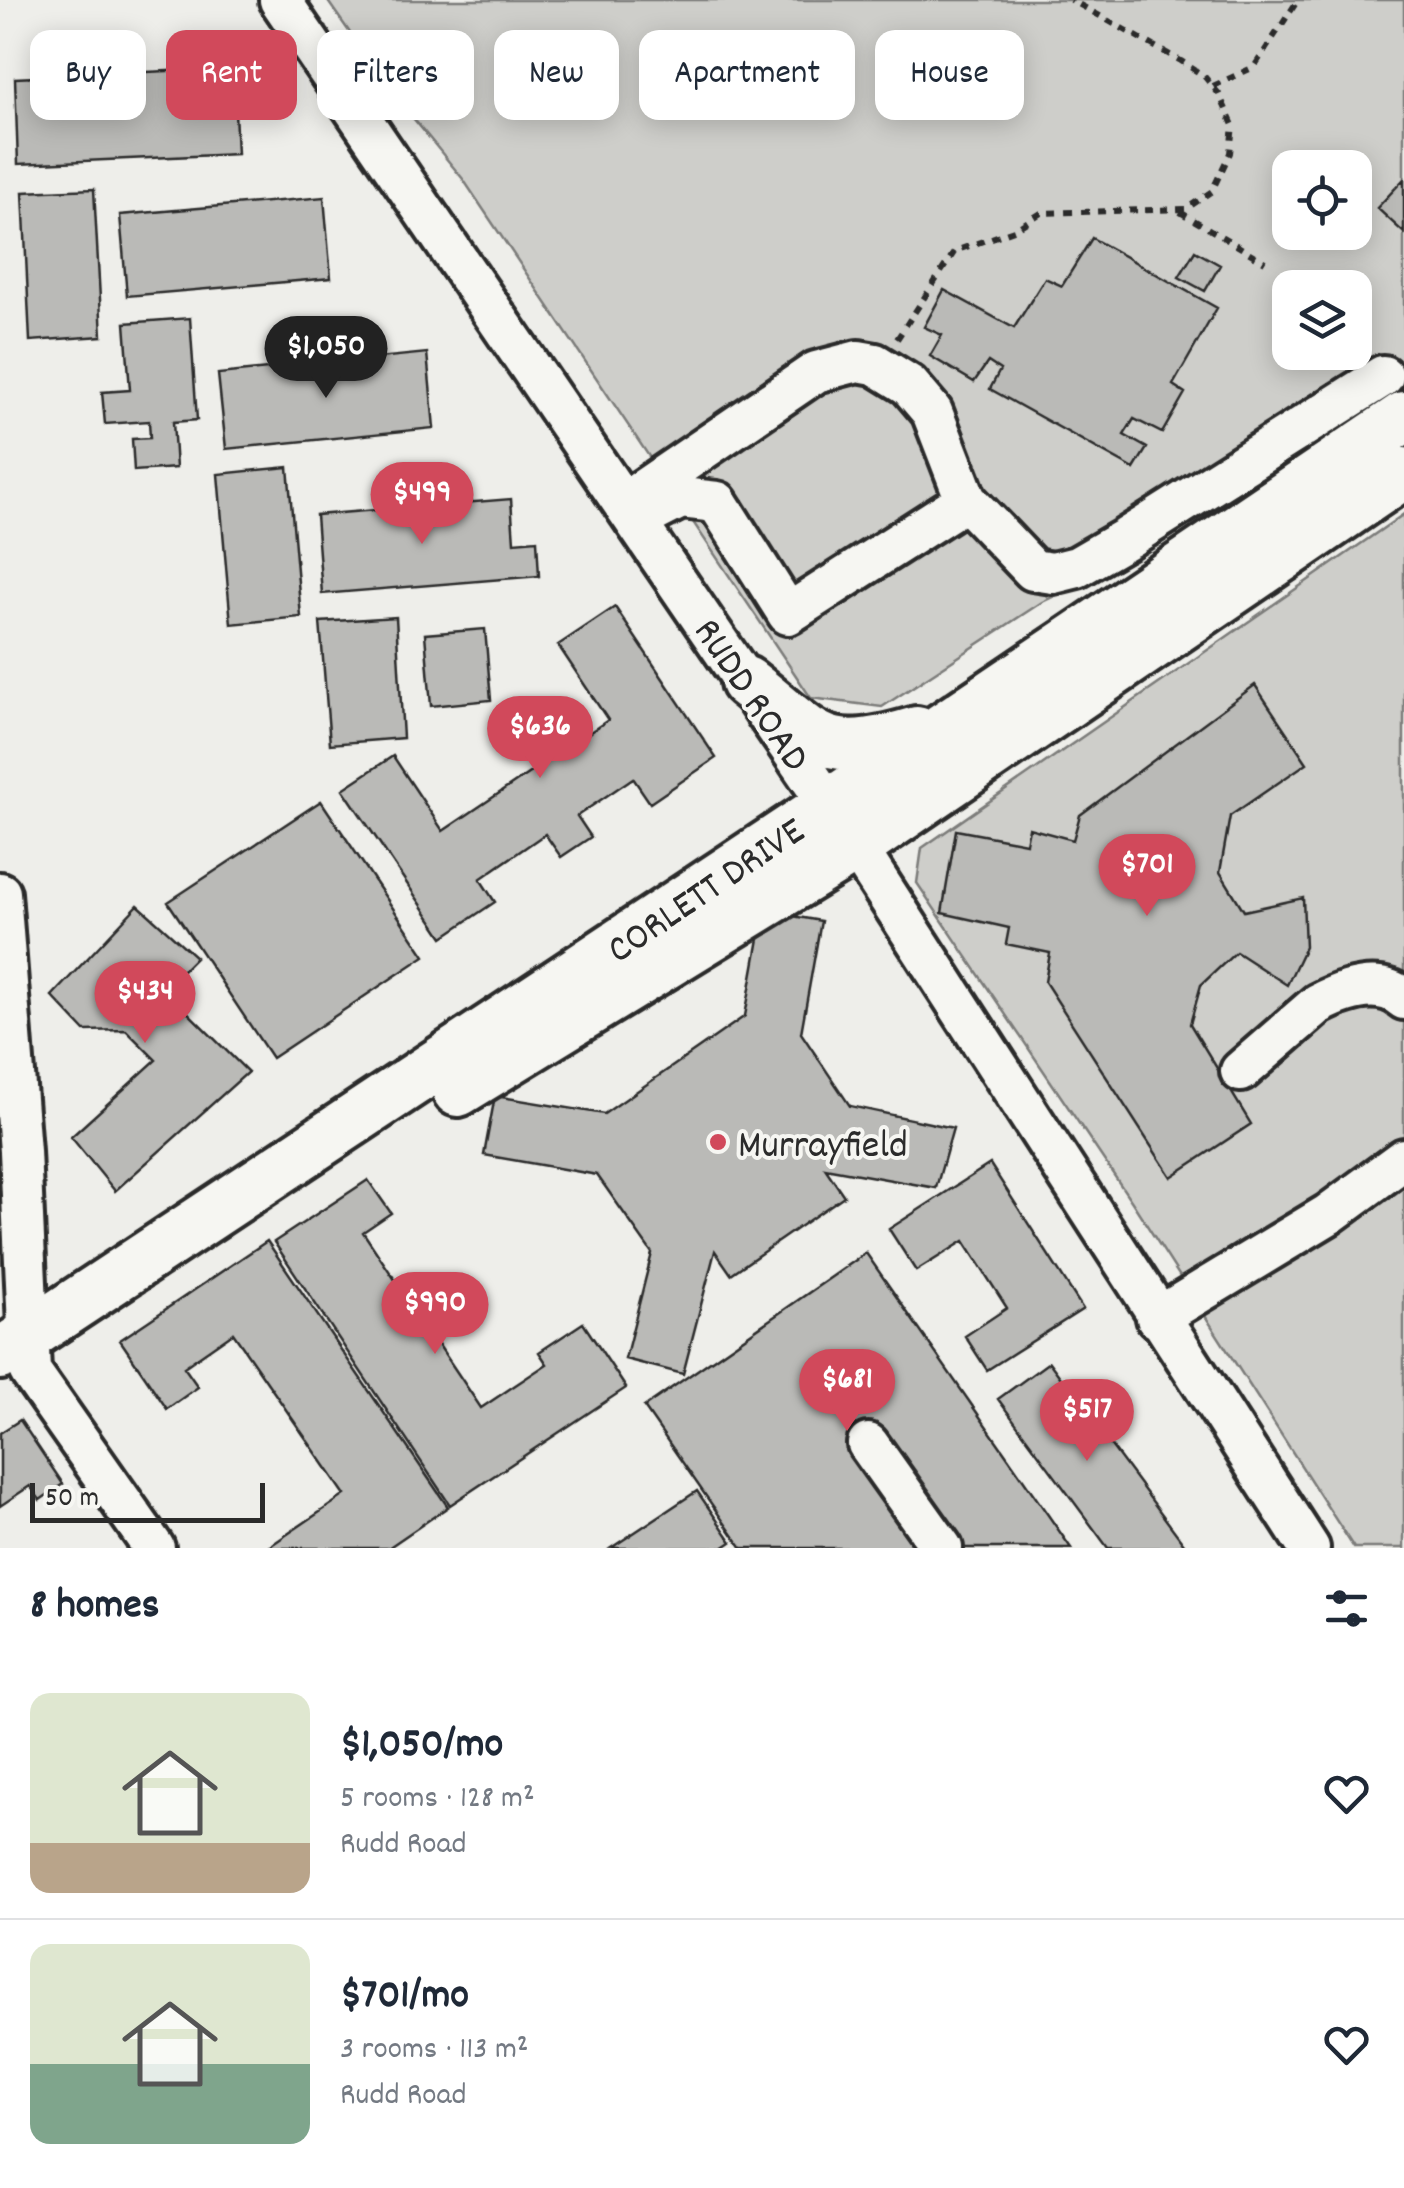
<!DOCTYPE html>
<meta charset="utf-8">
<style>
:root{--surface:#fff;--page:#f2f2f3;--text:#1f2937;--muted:#747a83;--line:#e0e1e3;--accent:#d1495b}
body{margin:0;font-family:Dekko,sans-serif;background:var(--page);color:var(--text);height:100vh;display:flex;flex-direction:column;font-size:38px;white-space:nowrap}
*{box-sizing:border-box;margin:0}
p{font-size:32px;color:var(--muted)}
.icon{flex:none;width:55px;height:55px;fill:none;stroke:currentColor;stroke-width:2;stroke-linecap:round;stroke-linejoin:round}
.map{position:relative;height:1548px;overflow:hidden}
.panel{display:flex;flex-direction:column;background:var(--surface);flex:1}
.panel>*{flex:none}
.banner{position:absolute;left:30px;top:30px;width:1345px;height:90px;display:flex;gap:20px}
.buttons{position:absolute;left:1272px;top:150px;display:grid;gap:20px}
.buttons a{display:grid;place-items:center;width:100px;height:100px;border-radius:20px;background:var(--surface);box-shadow:0 5px 25px #0003;font-size:50px}
.scale{position:absolute;left:30px;bottom:25px;width:235px;box-sizing:border-box;padding-left:10px;border:5px solid #2b2b2b;border-top:0;font-size:28px;line-height:35px;white-space:nowrap;color:#2b2b2b;-webkit-text-stroke:8px #f6f6f2;paint-order:stroke}
.price{position:absolute;translate:-50% -85px;padding:0 22px;border-radius:35px;background:var(--accent);color:#fff;font-size:32px;line-height:65px;filter:drop-shadow(0 2px 5px #0008)}
.price::after{content:'';position:absolute;left:50%;top:60px;width:30px;height:22px;margin-left:-15px;background:inherit;clip-path:polygon(0 0,100% 0,50% 100%)}
.price.on{background:#222;color:#fff}
ul{padding:0;list-style:none}
li{display:flex;align-items:center;gap:30px;height:250px;padding:0 30px}
li+li{border-top:2px solid var(--line)}
li span{display:grid;place-items:center;flex:none;width:280px;height:200px;border-radius:20px;color:#555}
li>.icon{margin-inline-start:auto}
span .icon{width:120px;height:120px;fill:#fffc;stroke-width:1}
li b{font-size:42px}
h2{display:flex;justify-content:space-between;align-items:center;height:120px;padding:0 30px;font-size:42px}
.tag{padding:0 35px;border-radius:20px;background:var(--surface);box-shadow:0 5px 25px #0003;font-size:35px;line-height:90px}
.tag.on{background:var(--accent);color:#fff}
.map>svg:first-child{display:block}
</style>
<div class="map">
<svg width="1404" height="1548" viewBox="0 0 1404 1548">
<rect width="100%" height="100%" fill="#eeeeea"/>
<filter id="ink" filterUnits="userSpaceOnUse"><feTurbulence type="fractalNoise" baseFrequency=".01" numOctaves="2"/><feDisplacementMap in="SourceGraphic" scale="20" xChannelSelector="R" yChannelSelector="G"/><feConvolveMatrix kernelMatrix="1 2 1 2 8 2 1 2 1" color-interpolation-filters="sRGB"/></filter>
<g filter="url(#ink)">
<path fill="#cececa" stroke="#7c7c7a" stroke-width="2.5" fill-rule="evenodd" d="M327,0H1404V386L1150,550L1042,602L882,707L811,698L463,179L390,90ZM1290,168H1355V232H1290ZM1290,288H1355V352H1290Z
M1404,514V1548H1354L1132,1202L917,883L922,848Z"/>
<path fill="#babab7" stroke="#2b2b2b" stroke-width="2.5" d="M233,68L237,154L18,164L15,78Z
M1404,179V233L1377,208Z
M94,189L102,336L30,341L23,192Z
M324,197L331,278L127,296L120,215Z
M1092,238L1217,308L1173,385L1185,393L1162,433L1134,419L1124,435L1147,448L1134,469L990,389L1000,370L988,362L974,382L930,356L942,335L924,327L944,290L1014,328L1045,278L1062,286Z
M1195,251L1220,265L1205,291L1179,277Z
M190,318L197,420L173,422L176,468L134,471L132,439L150,438L149,421L105,424L102,392L130,390L125,323Z
M427,353L434,428L226,449L218,374Z
M288,467L301,617L231,624L218,474Z
M511,499L514,542L537,540L539,576L322,594L316,515Z
M615,607L716,758L650,803L633,778L577,816L591,837L561,857L545,834L480,879L495,902L443,937L343,789L393,756L443,831L608,720L558,645Z
M396,617L403,738L330,744L320,622Z
M485,629L491,700L431,706L425,634Z
M1255,685L1307,763L1230,816L1220,872L1244,911L1303,898L1305,947L1287,985L1236,952L1201,985L1190,1024L1251,1124L1171,1177L1045,982L1050,953L1006,944L1009,928L942,913L956,830L1026,843L1029,828L1073,840L1080,815Z
M321,801L425,956L272,1058L168,902Z
M138,905L196,957L164,989L248,1072L115,1191L71,1137L156,1060L126,1030L85,1031L52,996Z
M764,911L821,921L801,1033L850,1106L953,1128L936,1188L825,1168L844,1196L731,1274L715,1251L683,1374L625,1359L652,1253L597,1175L484,1155L495,1096L604,1114L745,1016Z
M990,1164L1083,1309L987,1370L965,1336L1007,1308L964,1241L916,1271L889,1229Z
M368,1180L391,1213L363,1232L481,1408L547,1364L539,1352L583,1323L626,1388L450,1505L274,1242Z
M267,1241L448,1507L388,1548H267L345,1495L233,1333L184,1367L198,1387L167,1409L120,1340Z
M866,1253L1071,1548H742L644,1407Z
M1049,1362L1187,1548H1108L998,1399Z
M20,1420L63,1484L40,1500L30,1486L0,1506V1433Z
M697,1491L732,1542L723,1548H611Z"/>
<g fill="none" stroke-linecap="round" stroke-linejoin="round">
<defs>
<path id="minor" d="M280,0L829,805L1309,1548
M624,503L816,372L858,361L875,364L909,385L932,412L966,500L1033,570L1053,573L1077,567L1127,538L1383,376
M636,521L681,498L717,502L788,614L966,500
M0,893L20,1151L30,1371L154,1548
M1241,1071L1318,1004C1343,991 1379,977 1404,999
M1157,1318L1329,1214L1404,1159
M868,1444L942,1548"/>
<path id="major" d="M746,682C819,739 820,761 917,732
M458,1091L857,846L1404,473
M0,1354L829,805L1404,417"/>
</defs>
<use href="#minor" stroke="#2b2b2b" stroke-width="48"/>
<use href="#major" stroke="#2b2b2b" stroke-width="58"/>
<path stroke="#2b2b2b" stroke-width="6" stroke-dasharray="8 8" stroke-linecap="butt" d="M1213,86L1254,67L1298,0
M1180,212L1265,262
M897,339L955,251L1014,230L1041,213L1186,209L1212,191L1230,153L1233,125L1219,94L1204,76L1181,61L1071,0"/>
<use href="#minor" stroke="#f6f6f2" stroke-width="40"/>
<use href="#major" stroke="#f6f6f2" stroke-width="50"/>
</g>
</g>
<circle fill="#d1495b" stroke="#f6f6f2" stroke-width="4" cx="718" cy="1142" r="10"/>
<g text-anchor="middle" stroke-width="8" stroke-linejoin="round" paint-order="stroke">
<g font-size="40" fill="#2b2b2b" stroke="#f6f6f2">
<text transform="translate(754 693) rotate(56)" y="14">RUDD ROAD</text>
<text transform="translate(704 888) rotate(-34)" y="14">CORLETT DRIVE</text>
</g>
<g font-size="40" fill="#2b2b2b" stroke="#f6f6f2" text-anchor="start">
<text x="738" y="1156">Murrayfield</text>
</g>
</g>
</svg>
<div class="buttons">
<a><svg class="icon" aria-label="locate" viewBox="0 0 24 24"><circle cx="12" cy="12" r="6"/><path d="M12 2v4M12 18v4M2 12h4M18 12h4"/></svg></a>
<a><svg class="icon" aria-label="layers" viewBox="0 0 24 24"><path d="M12 4l9 5-9 5-9-5zM3 14l9 5 9-5"/></svg></a>
</div>
<div class="scale">50 m</div>
<b class="price on" style="left:326px;top:401px">$1,050</b>
<b class="price" style="left:422px;top:547px">$499</b>
<b class="price" style="left:540px;top:781px">$636</b>
<b class="price" style="left:1147px;top:919px">$701</b>
<b class="price" style="left:145px;top:1046px">$434</b>
<b class="price" style="left:435px;top:1357px">$990</b>
<b class="price" style="left:847px;top:1434px">$681</b>
<b class="price" style="left:1087px;top:1464px">$517</b>
<div class="banner">
<a class="tag">Buy</a>
<a class="tag on">Rent</a>
<a class="tag">Filters</a>
<a class="tag">New</a>
<a class="tag">Apartment</a>
<a class="tag">House</a>
</div>
</div>
<section class="panel">
<h2>8 homes<svg class="icon" aria-label="filters" viewBox="0 0 24 24"><path d="M4 7h16M4 17h16"/><circle cx="9" cy="7" r="2"/><circle cx="15" cy="17" r="2"/></svg></h2>
<ul>
<li><span style="background:linear-gradient(#dfe7d0 75%,#b9a48a 0)"><svg class="icon" aria-label="home" viewBox="0 0 24 24"><path d="M3 11l9-7 9 7M6 9v11h12V9"/></svg></span><div><b>$1,050/mo</b><p>5 rooms · 128 m²</p><p>Rudd Road</p></div><svg class="icon" aria-label="heart" viewBox="0 0 24 24"><path d="M12 20l-8-8c-3-5 5-10 8-4 3-6 11-1 8 4z"/></svg></li>
<li><span style="background:linear-gradient(#dfe7d0 60%,#7fa58c 0)"><svg class="icon" aria-label="home" viewBox="0 0 24 24"><path d="M3 11l9-7 9 7M6 9v11h12V9"/></svg></span><div><b>$701/mo</b><p>3 rooms · 113 m²</p><p>Rudd Road</p></div><svg class="icon" aria-label="heart" viewBox="0 0 24 24"><path d="M12 20l-8-8c-3-5 5-10 8-4 3-6 11-1 8 4z"/></svg></li>
</ul>
</section>
